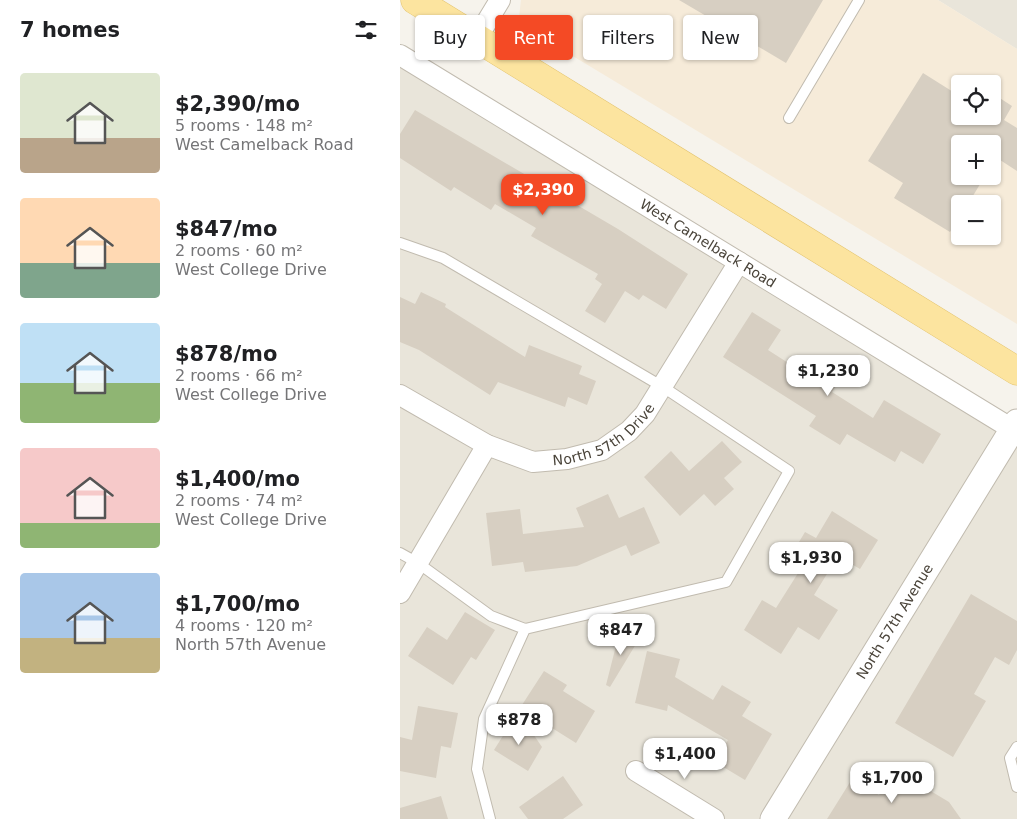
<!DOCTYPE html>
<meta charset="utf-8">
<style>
:root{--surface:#fff;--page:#f6f6f6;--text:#202124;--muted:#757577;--accent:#f44a25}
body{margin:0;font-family:"DejaVu Sans",sans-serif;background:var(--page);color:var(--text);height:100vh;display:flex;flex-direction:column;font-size:19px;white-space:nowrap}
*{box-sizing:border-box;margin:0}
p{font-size:16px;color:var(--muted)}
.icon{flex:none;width:28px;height:28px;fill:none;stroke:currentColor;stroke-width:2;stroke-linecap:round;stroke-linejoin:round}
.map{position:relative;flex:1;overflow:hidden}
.sheet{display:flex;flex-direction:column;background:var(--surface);width:400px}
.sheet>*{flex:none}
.banner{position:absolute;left:15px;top:15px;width:475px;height:45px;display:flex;gap:10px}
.tools{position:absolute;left:551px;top:75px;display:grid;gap:10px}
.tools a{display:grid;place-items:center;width:50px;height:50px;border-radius:5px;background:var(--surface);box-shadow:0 1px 4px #0004;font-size:25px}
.price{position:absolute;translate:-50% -42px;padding:0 11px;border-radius:10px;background:#fff;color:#222;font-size:16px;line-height:32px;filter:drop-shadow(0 1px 2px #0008)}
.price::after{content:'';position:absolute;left:50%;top:30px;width:15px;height:11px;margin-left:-8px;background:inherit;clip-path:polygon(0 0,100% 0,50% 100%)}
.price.current{background:var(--accent);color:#fff}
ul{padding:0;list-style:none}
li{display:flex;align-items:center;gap:15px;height:125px;padding:0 20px}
li span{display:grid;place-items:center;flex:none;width:140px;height:100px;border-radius:5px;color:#555}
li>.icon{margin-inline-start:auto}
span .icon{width:60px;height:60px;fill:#fffc;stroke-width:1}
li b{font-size:21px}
h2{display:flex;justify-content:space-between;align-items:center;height:60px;padding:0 20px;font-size:21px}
.chip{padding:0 18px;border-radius:5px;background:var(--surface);box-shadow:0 1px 4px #0004;font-size:18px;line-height:45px}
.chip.current{background:var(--accent);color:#fff}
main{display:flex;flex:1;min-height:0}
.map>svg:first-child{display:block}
</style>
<main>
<section class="sheet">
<h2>7 homes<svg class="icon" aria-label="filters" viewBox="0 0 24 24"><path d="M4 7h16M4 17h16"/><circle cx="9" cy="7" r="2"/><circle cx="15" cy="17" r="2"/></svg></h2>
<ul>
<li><span style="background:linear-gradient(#dfe7d0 65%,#b9a48a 0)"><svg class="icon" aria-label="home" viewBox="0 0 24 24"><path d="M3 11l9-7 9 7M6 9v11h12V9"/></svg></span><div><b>$2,390/mo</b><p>5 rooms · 148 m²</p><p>West Camelback Road</p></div></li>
<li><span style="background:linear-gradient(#ffd9b3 65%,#7fa58c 0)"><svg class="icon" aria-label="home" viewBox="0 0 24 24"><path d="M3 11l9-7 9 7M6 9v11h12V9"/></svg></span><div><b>$847/mo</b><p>2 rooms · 60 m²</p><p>West College Drive</p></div></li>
<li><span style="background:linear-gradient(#bfe0f5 60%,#8fb573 0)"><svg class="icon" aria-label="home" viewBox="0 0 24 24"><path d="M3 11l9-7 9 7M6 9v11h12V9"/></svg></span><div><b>$878/mo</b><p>2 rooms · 66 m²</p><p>West College Drive</p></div></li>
<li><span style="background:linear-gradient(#f6c9c9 75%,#8fb573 0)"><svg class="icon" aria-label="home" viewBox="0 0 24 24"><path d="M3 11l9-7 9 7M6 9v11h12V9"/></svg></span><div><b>$1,400/mo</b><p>2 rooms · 74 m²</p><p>West College Drive</p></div></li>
<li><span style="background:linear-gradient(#a9c7e8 65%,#c2b280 0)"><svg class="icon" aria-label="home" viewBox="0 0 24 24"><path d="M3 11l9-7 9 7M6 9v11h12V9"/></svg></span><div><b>$1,700/mo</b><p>4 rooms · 120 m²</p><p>North 57th Avenue</p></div></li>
</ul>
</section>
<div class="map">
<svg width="617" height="819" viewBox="0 0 617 819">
<rect width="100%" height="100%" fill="#f6f3ec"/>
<path fill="#e9e5da" d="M538,0H617V49Z
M0,64L617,441V819H0Z"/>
<path fill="#f6ebd9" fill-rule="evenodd" d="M121,0H538L617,49V324L128,29L119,17ZM560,84H592V116H560ZM560,144H592V176H560ZM560,204H592V236H560Z"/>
<path fill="#d7cfc2" d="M279,0H423L386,63Z
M523,73L558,95L560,92V116H592V93L612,106L604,120L617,128V171L597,158L592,165V144H560V176H585L568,204H560V216L550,232L494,198L503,183L468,161Z
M15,110L218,229L288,274L266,309L243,295L239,300L225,291L205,323L185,311L202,284L195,279L198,274L131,236L136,228L95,204L91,210L54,187L51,191L0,158V134Z
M21,292L46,304L45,307L125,357L129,345L182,366L179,374L196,381L187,405L168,397L165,407L98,382L90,395L19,350L0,342V297L15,304Z
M352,312L381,330L368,350L407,375L418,356L444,373L432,392L473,418L484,400L541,434L523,464L501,451L495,462L447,434L440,445L409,426L416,416L323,357Z
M322,441L342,462L324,478L334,489L315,506L304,494L280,516L244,477L271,451L289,471Z
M208,494L219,518L244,507L260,543L231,556L226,545L177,566L125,572L123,562L92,566L86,513L120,509L123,534L184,527L176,508Z
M432,511L478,540L460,569L438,556L414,595L438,610L419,640L398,627L381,654L344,630L362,600L376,608L400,570L387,562L405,532L416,538Z
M571,594L617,621V650L609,665L595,657L574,694L586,701L553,757L495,723Z
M65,612L95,630L76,660L71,657L53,685L8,656L27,627L47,640Z
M219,634L239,639L210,687L206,685Z
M247,651L280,659L275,677L313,700L322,685L351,702L342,716L372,734L345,780L315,762L328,740L268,705L267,711L235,703Z
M144,671L167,685L163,691L195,711L176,743L120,708Z
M18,706L58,713L51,748L41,746L36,778L0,771V737L12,740Z
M111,723L127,725L142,747L128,771L94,750Z
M163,776L183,805L163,819H128L119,807Z
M509,778L549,802L561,819H427L452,779L479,795L485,784L500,793Z
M41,796L48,819H0V808Z"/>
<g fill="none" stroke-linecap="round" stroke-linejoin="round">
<defs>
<path id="service" d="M389,118L459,0
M0,243L43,258L263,387L389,471L326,582L125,629L91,616L18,563L0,553
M617,747L610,758L617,787
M90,819L77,769L84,719L125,629"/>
<g id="minor">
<path d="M77,38L100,0"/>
<path id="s1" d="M0,55L617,432"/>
<path id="s2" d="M0,395L87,445L133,462L167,459L202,450L229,431L245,414L339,262"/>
<path d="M0,593L87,445"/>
<path d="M236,771L314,819"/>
</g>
<g id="tertiary">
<path id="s3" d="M373,819L617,422"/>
</g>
<path id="primary" d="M15,0L617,371"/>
</defs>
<use href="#service" stroke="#c1bbaf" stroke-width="12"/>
<use href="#minor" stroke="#c1bbaf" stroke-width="22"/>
<use href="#tertiary" stroke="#c1bbaf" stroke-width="27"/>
<use href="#primary" stroke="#e2c26e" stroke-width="29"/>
<use href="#service" stroke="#fff" stroke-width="10"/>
<use href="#minor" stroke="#fff" stroke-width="20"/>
<use href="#tertiary" stroke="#fff" stroke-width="25"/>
<use href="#primary" stroke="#fce49f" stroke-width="28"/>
</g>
<g text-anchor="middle" stroke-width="4" stroke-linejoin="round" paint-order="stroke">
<g font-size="14" fill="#4a443a" stroke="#fff">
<text dy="5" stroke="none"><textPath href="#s1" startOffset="361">West Camelback Road</textPath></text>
<text dy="5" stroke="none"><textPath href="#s2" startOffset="228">North 57th Drive</textPath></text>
<text dy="5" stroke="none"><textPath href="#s3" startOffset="232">North 57th Avenue</textPath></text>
</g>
</g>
</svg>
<div class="tools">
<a><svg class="icon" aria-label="locate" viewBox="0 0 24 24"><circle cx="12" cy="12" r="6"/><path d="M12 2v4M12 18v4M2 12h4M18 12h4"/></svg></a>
<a>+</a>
<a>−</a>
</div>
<b class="price current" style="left:143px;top:216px">$2,390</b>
<b class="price" style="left:428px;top:397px">$1,230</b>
<b class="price" style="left:411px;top:584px">$1,930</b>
<b class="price" style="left:221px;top:656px">$847</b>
<b class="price" style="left:119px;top:746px">$878</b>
<b class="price" style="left:285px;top:780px">$1,400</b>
<b class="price" style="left:492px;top:804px">$1,700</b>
<div class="banner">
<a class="chip">Buy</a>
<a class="chip current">Rent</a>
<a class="chip">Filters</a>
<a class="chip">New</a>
</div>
</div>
</main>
